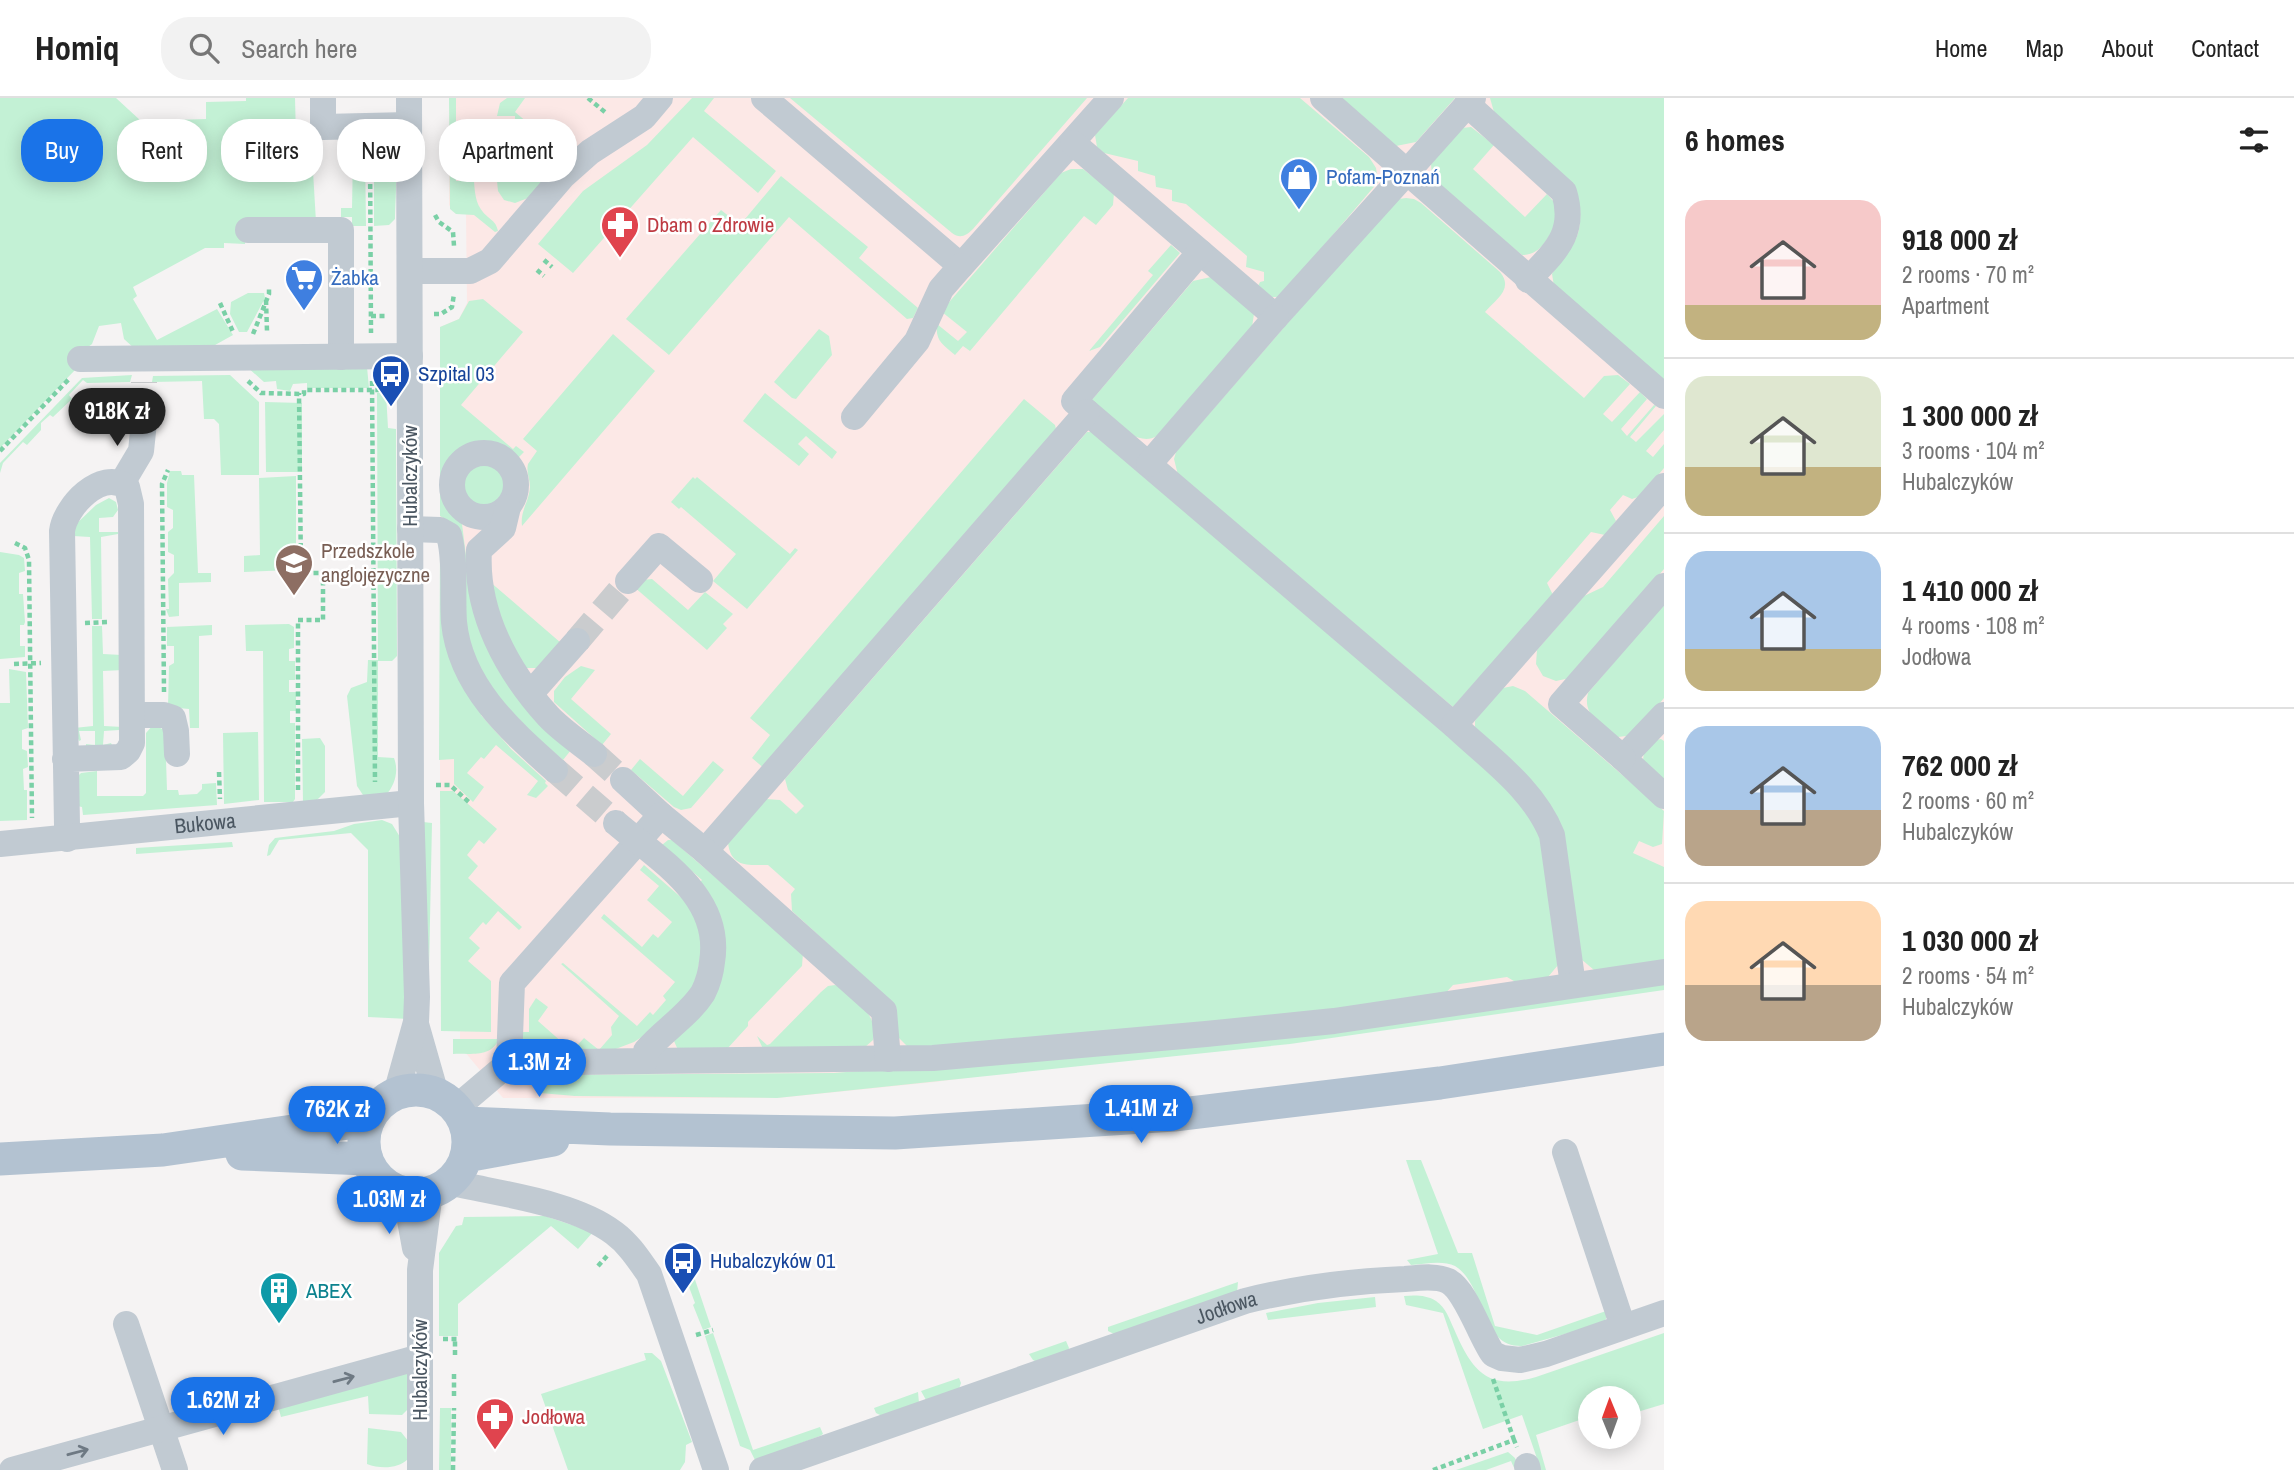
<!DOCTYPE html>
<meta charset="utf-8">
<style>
:root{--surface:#fff;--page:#f2f2f2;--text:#222;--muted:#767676;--line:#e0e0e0;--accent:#1a73e8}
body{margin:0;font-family:"Archivo Narrow",sans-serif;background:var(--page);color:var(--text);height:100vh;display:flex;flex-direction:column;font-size:26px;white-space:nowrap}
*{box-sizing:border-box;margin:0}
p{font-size:23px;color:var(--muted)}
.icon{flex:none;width:38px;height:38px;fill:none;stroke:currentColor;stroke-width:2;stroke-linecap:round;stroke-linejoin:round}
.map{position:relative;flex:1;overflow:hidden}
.side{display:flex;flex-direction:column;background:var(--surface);width:630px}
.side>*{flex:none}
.top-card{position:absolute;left:21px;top:21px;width:665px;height:63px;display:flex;gap:14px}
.needle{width:46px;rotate:359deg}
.controls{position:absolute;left:1578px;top:1288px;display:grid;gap:14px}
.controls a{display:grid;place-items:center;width:63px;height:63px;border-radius:50%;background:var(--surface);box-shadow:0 4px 18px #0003;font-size:35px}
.price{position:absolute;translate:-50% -60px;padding:0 16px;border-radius:24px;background:var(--accent);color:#fff;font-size:23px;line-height:46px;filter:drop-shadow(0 2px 4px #0008)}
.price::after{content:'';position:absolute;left:50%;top:42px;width:21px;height:16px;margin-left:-10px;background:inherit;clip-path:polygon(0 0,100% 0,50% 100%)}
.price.selected{background:#222;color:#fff}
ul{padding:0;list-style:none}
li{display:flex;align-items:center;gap:21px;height:175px;padding:0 21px}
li+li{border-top:2px solid var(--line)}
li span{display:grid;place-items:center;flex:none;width:196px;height:140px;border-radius:21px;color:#555}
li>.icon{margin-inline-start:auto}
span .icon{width:84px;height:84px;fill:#fffc;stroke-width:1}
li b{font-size:30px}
h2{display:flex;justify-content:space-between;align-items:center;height:84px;padding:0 21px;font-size:30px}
.tag{padding:0 24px;border-radius:28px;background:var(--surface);box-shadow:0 4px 18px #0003;font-size:24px;line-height:63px}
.tag.selected{background:var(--accent);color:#fff}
header{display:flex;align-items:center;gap:42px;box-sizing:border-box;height:98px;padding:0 35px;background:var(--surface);border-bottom:2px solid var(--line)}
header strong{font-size:33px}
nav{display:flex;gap:38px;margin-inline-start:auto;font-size:24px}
.search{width:490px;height:63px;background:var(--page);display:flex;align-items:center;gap:18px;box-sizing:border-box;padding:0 24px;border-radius:28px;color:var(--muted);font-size:26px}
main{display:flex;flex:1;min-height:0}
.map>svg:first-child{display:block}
</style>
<header>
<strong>Homiq</strong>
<div class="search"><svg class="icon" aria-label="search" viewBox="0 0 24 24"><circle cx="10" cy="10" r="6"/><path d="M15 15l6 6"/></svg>Search here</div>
<nav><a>Home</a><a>Map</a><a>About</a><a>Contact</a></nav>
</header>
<main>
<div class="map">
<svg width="1664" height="1372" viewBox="0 0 1664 1372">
<rect width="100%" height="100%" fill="#f5f3f3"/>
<path fill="#fce8e6" d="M449,0H1664V889L935,984L777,1000H503L460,948V727L440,726V229L459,221L467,205L466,116H456L449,107Z"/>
<path fill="#c3f1d5" d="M0,0H116L141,23L206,21V4L246,3V0H295L296,39H311L316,124L244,121L245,146L224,145V150H205L133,189L137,198L133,201L157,242L217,211L233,237L199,256L136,252L124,241L121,225L99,228L92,246L88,249L75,272L0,350Z
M449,0H456V83H474C475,98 476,109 488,119C494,124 496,125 498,133L495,134L474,117L456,116L450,111Z
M507,0H525L515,14L553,46L565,34C570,40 571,43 572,51L528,100L515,105L504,102L498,93L497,83L515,82V18H497L500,5Z
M692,0H714L704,13L776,73L758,95L693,39L573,175L538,146L583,93L647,47Z
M790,0H1087L973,131C966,138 960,141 952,135Z
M1128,0H1300L1369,59L1376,70L1378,84L1280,199H1272L1258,188L1260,184L1264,183V174L1246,169L1247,158L1186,106L1172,103V92L1156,89L1155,78L1138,73V63L1104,55L1097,49L1095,37Z
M1337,0H1455L1416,44L1396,48Z
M1490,0H1664V285L1554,188L1552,176C1569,147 1582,147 1580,110L1494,14Z
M1471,29L1494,47L1473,71L1525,119L1547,96L1554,104L1557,124C1548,139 1542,157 1522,157L1437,88L1432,78L1431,66L1462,30Z
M374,36C381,37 389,39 393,46C399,56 395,107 395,121L389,127L374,128Z
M365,54L366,128H352V119H341V110H352L353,56Z
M1071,71H1083L1114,95L1113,107L1096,127L1084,118L970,253L963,248L955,257C943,247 935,243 937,226L958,243L967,234L942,214L944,210L1061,75Z
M781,78L868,149L859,160L918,210L913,220L907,221L789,119L669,257L626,221L721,112L740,127Z
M1406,100L1414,101L1421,105L1500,174C1514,191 1496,201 1485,214L1584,300L1604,278L1618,277L1630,286L1603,316L1612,324L1640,294L1647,301L1621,331L1627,338L1654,307L1656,308L1630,339L1636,344L1664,316V332L1646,353L1653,359L1664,346V370L1641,398L1632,401L1623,397L1610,412L1616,423L1605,437L1591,434L1547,485L1553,497L1453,609L1178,377L1174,361L1176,354L1390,107L1399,101Z
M1171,147L1180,155L1100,249L1089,253L1153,177L1148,173Z
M1211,179L1254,216L1252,229L1157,338C1135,351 1107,317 1091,303L1193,183Z
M248,195H264L265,200L247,234H239L230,216L231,204Z
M483,201L523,234L461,307L513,351L516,348L524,354L517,361L493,347L476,348L462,353L446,371L443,396L462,426L467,466L571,652L563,662L534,637L500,601L472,560L445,421L440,418V229L459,221L469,203Z
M819,231L829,238L832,257L796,301L792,300L774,284Z
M613,236L655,273L522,428C520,413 529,404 530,389C530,381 526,374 528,366L537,353L523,341Z
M246,268L367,269L369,290H307V285L293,286L290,293L277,291L276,283L264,284Z
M132,277L130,284L87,285L83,282L69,297L72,301L53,319L50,317L41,325V332L27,347L23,344L3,365L0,375V365L82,280Z
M230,277L259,304V377H221L219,326L214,321H204L202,283L152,284L153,278Z
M377,295H386L388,330L396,331L397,558L392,563H378V659L394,660C399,673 395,687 386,697L370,700L363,697L357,688L347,598L351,590L367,584L368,562H378Z
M765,295L837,354L832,361L806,338L798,346L809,356L799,368L743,323Z
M1024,301L1055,327L1056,331L766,672L752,660L770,637L750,620Z
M265,304L302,305V374H266Z
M1087,334H1092L1512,688L1542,728L1558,867L1548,879L1519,886L1507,879L1453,887L1443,898L1294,919L912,953L898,939L896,908L792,813L791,796L795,791L768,767C749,767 731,770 728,745L766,701L780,702L796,716L804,708L788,692L785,681Z
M463 387a21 21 0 1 1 42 0a21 21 0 1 1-42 0Z
M170,373H181L182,377H194L198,475H211V484L179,485V518L169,519L166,511H169L168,481L174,475V457L168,454V434L173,430V412L167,409V385Z
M296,378V468L292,472L244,474V458L260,457L259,380Z
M693,379L695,381L697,379L790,456L795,450L798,452L747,511L713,483L736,456L681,409L679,411L671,404Z
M109,400L116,404L118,412L113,419L99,420V434H118V436L101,439L102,521H92L90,439L73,438L72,430L96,407Z
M1664,418V471L1570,580L1556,583L1543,578L1536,566L1537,552L1584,498L1603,489Z
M440,448L484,614L481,617L511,651L546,683L545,685L548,688L536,700L527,697L538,683L496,647L484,661L481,659L467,675L484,689L473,704L454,686V661L439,662Z
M0,454L19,457L24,460L25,473L19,475V496H23L25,524L24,527H20V548H25V559L0,561Z
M652,481L688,512L705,494L733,516L723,526L727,530L707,552L633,488L642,482Z
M489,483L561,545L538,570H525L507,543Z
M1664,505V600L1634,637L1618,639C1602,627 1582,618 1588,595Z
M289,526L294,529V550L289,551V563H295V582H289V594H296V613H290V625H295V701L293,704H264L263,553H246L245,527Z
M212,527V537L199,538V630H190L189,611L168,609L169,568L174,565V548H167V529Z
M92,528H102L103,556L122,557L123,572L103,573L104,628L123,629L119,640V632L104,633L103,647L111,645L112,647L86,649V646L95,647V633H79L81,642L79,643L74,630L93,628Z
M581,568L595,572L571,601L611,636L602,647L554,604V593L565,579Z
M9,571L26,574L28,630L22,632V651L27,653L28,669L23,671L24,692H27V722L0,723V605H10Z
M1513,588L1525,593L1664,713L1662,746L1653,749L1639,743L1633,755L1664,769V865L1594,872L1581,861L1562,752L1475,629V623L1498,591Z
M153,627L165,632L167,692H178L179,697L197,696L202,691V686L216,685L217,707L83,717L82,709L77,708V679L81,675L97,673V698H143L146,695V635Z
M258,634L259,702L224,706L223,635Z
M320,640L325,648V694L317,702L303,705L302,641Z
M1661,641L1664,643V683L1643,662L1644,654L1656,642Z
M640,661L683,698L713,663L724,672L691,710L681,712L674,709L631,672Z
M440,693H453L497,731L484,746L479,742L467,757L478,768L468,780L522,829L519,832L498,813L486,827L483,824L469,840L480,850L468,863L491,883V934L441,933Z
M382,722L392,726L400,739L409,921L368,919V752L351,735L279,742L270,757L267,758L269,747L275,740L334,733L354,726Z
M423,724L432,725L429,871Z
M668,742H672L803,855L802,868L748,924V928L727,951L678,952L674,943L701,911L699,785L702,782L662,747Z
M232,744L233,749L136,756V750Z
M644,767L684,802L704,833L695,891L648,935L634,944L613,952L536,954C525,950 521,946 521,934H529V911L536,900L548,909L538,923L572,953L584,940L599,952L612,937L611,929L619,918L561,866L563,865L637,928L650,914L653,917L666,902L663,898L675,884L601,820L604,816L642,849L653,836L658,840L672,824L647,802L659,788L640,772Z
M1664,881V892L1290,946L777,1000L575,998L540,995L530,977L834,975L933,967Z
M835,887L841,889C857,904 879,917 873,942L864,950L764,953L757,938L767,947L770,946L821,894L828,888Z
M453,941H499C491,960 471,955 453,956Z
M1406,1062H1421L1458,1155H1472L1495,1228L1537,1237L1606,1213L1607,1218L1604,1225L1522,1248C1479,1249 1486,1187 1455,1168C1443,1162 1424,1166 1411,1167L1407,1162L1438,1156Z
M545,1118L593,1134L578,1151L551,1128L458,1206V1238H439V1155L456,1128L462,1127L464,1119Z
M686,1155L711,1229L703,1232L693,1207L695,1205L689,1189H686L672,1156Z
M1238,1184L1237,1195L1114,1236L1108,1233V1229Z
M1404,1198C1415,1197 1427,1197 1436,1203C1446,1210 1449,1220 1454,1231C1472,1273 1487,1293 1536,1279L1664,1235V1306L1634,1315L1629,1300H1591V1318L1536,1337L1546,1372H1541L1522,1317L1483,1331L1443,1215L1406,1207Z
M1375,1199L1376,1209L1268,1222L1266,1215L1318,1205Z
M713,1235L753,1352L820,1329L823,1336L820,1338L755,1362L750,1352L740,1348L705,1238Z
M1066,1243L1069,1250L1068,1253L1037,1264L1033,1262L1029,1256Z
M644,1255H652L661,1263L692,1344L686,1347L685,1364L680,1372H568L541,1296L646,1262Z
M408,1274V1311L402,1317L369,1316L368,1298L281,1319L278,1308Z
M959,1280L961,1285L959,1291L926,1302L921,1293Z
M918,1294L919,1305L882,1318L876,1315L874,1310Z
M440,1310H451V1372H439Z
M368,1330L401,1334L409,1344L408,1361C398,1371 380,1371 367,1366Z
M1508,1354L1515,1360L1519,1372H1515L1511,1363L1486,1372H1456Z"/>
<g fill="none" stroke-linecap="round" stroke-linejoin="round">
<path stroke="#caccce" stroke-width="26" stroke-dasharray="26 13" stroke-linecap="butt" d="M144,324V284
M577,543L628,483
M594,656L623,682
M555,672L616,725"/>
<path stroke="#7ad0a6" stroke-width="4.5" stroke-dasharray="5 3.5" stroke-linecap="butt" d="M588,0L606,15
M370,52L371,235
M435,117L439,124L453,134L454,148
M544,162L552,169
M537,172L544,178
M266,202L267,233H270
M220,205L234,236
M434,216H441L452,209L454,196
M371,218H387
M253,236L269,196V191
M248,283L261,295L304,296V292H388
M372,283L375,684
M0,353L69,281
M15,445L25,450L29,462L32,720
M85,525L108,524
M14,566L41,565
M164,594L162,386L168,372
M219,674L220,701
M436,687H450L471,706
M298,692V522H323V475H301L299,295
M598,1168L607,1158
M696,1237L713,1232
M443,1241H459
M455,1257V1242
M1493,1281L1514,1342
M454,1298V1276
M453,1372L454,1310
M1433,1372L1514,1342L1517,1349"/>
<g stroke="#c1cad2" stroke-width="26">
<path d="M323,0V29L409,27"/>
<path d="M764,0L961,168L1111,0"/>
<path d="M1323,0L1407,74L1473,0"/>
<path d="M1467,6L1564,94C1577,136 1554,154 1528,182"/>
<path d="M1073,45L1276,219L1407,74L1664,298"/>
<path d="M248,132H341V259"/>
<path d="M1200,154L1074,303L1454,627"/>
<path d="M410,173H470L490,163L563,78L590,54L644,19L660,0"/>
<path d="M80,261L410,258"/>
<path d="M854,319L917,243L941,191L961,168"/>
<circle cx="484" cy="387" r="32"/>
<path d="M1149,366L1276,219"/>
<path d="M122,385L141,353L144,324"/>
<path d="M508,409L503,430L479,452C475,514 507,573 548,618C561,632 579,644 594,656"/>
<path d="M410,431L440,432L449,437C456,464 452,496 454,524C460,588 510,632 555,672"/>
<path d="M628,483L659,448L700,482"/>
<path d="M531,595L577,543"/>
<path d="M132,617H164L173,620L176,633L177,656"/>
<path d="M1664,617L1623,660L1664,698"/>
<path d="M1623,660L1561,606L1664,488"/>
<path d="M65,661L121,659L128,653L132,645L131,406L127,389C101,370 65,409 62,433L67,727V741"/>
<path d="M623,682L661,717"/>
<path id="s1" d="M0,746L411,705"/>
<path d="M705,753L1087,314"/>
<path d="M1573,887L1552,737C1533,690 1490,661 1454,627L1664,388"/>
<path d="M416,926L436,996"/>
<path d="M645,963L933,960L1206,936L1334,923L1664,874"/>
<path d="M509,965L512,885L661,717L705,753L884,913L888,961"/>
<path d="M396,996L416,924L417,899L411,705L409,0"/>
<path d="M456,1010L509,965L645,963L646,953C663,933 689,917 703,895C708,885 711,874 712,864C723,798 659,762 616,725"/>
<path d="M1565,1054L1623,1229"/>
<path d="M449,1084C499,1096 573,1104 614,1135C629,1146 639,1162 649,1176L716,1372"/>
<path d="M405,1095L415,1150"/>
<path d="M126,1226L175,1372"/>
<path d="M1527,1368L1528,1372"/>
<path d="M12,1372L420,1259"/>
<path d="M420,1372V1172L430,1094"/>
<path id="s2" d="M762,1372L1245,1203C1297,1190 1351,1183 1405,1181C1418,1180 1436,1177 1448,1183C1466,1192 1480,1238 1493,1256L1502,1260L1520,1262L1546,1256L1664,1215"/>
</g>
<path stroke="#b3c2d1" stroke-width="33" d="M364 1044a52 52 0 1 1 104 0a52 52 0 1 1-104 0Z
M465,1025L610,1031L895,1035L1174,1017L1440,985L1664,951
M242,1056L367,1061
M466,1058L553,1042
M0,1061L163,1052L369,1022"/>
</g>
<defs><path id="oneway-shaft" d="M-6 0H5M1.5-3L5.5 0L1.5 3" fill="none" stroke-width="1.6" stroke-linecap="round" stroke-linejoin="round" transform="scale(1.75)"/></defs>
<g stroke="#6e7983">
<use href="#oneway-shaft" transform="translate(344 1281) rotate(-15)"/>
<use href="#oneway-shaft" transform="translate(78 1354) rotate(-15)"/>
</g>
<defs>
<symbol id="shop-pin" viewBox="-11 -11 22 30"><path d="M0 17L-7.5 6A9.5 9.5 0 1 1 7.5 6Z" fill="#3f7fe0" stroke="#fff"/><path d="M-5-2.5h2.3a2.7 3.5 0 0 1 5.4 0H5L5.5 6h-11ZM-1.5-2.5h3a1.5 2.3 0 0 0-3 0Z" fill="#fff"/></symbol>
<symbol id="pharmacy-pin" viewBox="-11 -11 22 30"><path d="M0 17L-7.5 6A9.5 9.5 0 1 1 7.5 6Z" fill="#e0444e" stroke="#fff"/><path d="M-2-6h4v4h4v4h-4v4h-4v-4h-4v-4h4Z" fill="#fff"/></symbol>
<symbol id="supermarket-pin" viewBox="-11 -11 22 30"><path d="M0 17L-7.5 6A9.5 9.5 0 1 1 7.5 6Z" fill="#3f7fe0" stroke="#fff"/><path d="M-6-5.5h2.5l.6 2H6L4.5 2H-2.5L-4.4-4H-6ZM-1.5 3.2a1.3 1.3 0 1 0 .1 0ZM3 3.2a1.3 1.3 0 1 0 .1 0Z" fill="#fff"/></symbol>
<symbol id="bus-pin" viewBox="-11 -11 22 30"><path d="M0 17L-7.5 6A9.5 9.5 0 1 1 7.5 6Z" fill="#1a4fb4" stroke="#fff"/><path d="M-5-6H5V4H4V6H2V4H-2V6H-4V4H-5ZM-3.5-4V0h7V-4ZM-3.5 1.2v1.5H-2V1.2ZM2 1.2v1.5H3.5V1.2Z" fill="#fff"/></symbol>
<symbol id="school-pin" viewBox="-11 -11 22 30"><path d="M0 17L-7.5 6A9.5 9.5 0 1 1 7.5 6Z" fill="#8d6e63" stroke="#fff"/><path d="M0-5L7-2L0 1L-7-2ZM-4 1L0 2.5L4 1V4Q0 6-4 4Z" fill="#fff"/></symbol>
<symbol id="building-pin" viewBox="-11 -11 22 30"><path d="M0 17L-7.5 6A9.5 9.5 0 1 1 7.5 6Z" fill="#0f9aa8" stroke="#fff"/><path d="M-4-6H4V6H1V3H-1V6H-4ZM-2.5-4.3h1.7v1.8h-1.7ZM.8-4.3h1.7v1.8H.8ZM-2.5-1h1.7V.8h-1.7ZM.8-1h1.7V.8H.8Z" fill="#fff"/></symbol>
</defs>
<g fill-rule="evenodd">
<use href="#shop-pin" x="1277" y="57" width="44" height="60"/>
<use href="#pharmacy-pin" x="598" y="105" width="44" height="60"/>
<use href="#supermarket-pin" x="282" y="158" width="44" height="60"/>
<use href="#bus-pin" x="369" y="254" width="44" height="60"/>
<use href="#school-pin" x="272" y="443" width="44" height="60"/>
<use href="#bus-pin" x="661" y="1141" width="44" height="60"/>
<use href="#building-pin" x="257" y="1171" width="44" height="60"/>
<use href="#pharmacy-pin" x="473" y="1297" width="44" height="60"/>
</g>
<g text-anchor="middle" stroke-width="5" stroke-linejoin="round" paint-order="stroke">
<g font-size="21" fill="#366cbe" stroke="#fff" text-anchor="start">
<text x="1326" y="86">Pofam-Poznań</text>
<text x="331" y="187">Żabka</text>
</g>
<g font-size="21" fill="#be3a42" stroke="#fff" text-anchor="start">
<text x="647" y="134">Dbam o Zdrowie</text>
<text x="522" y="1326">Jodłowa</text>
</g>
<g font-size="21" fill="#164399" stroke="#fff" text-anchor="start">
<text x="418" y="283">Szpital 03</text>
<text x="710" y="1170">Hubalczyków 01</text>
</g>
<g font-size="21" fill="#4a5661" stroke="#fff">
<text transform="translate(410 378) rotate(-90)" y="7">Hubalczyków</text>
<text dy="7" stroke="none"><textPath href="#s1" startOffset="206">Bukowa</textPath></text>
<text dy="7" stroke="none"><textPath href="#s2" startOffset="492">Jodłowa</textPath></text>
<text transform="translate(420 1272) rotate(-90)" y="7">Hubalczyków</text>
</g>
<g font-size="21" fill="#785e54" stroke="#fff" text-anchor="start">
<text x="321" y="460">Przedszkole<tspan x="321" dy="24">anglojęzyczne</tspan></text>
</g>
<g font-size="21" fill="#0d838f" stroke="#fff" text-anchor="start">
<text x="306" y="1200">ABEX</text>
</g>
</g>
</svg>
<div class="controls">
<a><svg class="needle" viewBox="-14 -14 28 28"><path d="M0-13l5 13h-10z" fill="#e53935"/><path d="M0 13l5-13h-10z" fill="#767676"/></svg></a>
</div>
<b class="price selected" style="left:117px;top:350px">918K zł</b>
<b class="price" style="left:539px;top:1001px">1.3M zł</b>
<b class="price" style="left:1141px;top:1047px">1.41M zł</b>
<b class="price" style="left:337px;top:1048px">762K zł</b>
<b class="price" style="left:389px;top:1138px">1.03M zł</b>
<b class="price" style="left:223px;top:1339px">1.62M zł</b>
<div class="top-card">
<a class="tag selected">Buy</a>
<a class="tag">Rent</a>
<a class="tag">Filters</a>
<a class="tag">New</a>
<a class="tag">Apartment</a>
</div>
</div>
<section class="side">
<h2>6 homes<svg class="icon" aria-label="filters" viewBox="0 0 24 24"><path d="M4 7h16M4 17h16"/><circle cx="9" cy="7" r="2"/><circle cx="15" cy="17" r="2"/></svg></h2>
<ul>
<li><span style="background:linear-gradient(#f6c9c9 75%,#c2b280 0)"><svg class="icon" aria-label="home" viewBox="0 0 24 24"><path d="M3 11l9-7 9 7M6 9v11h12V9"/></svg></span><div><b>918 000 zł</b><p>2 rooms · 70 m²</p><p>Apartment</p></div></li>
<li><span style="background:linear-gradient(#dfe7d0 65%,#c2b280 0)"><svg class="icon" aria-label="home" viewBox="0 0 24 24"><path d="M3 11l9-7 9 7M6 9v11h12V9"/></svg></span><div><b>1 300 000 zł</b><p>3 rooms · 104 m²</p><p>Hubalczyków</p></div></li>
<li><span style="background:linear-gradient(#a9c7e8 70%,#c2b280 0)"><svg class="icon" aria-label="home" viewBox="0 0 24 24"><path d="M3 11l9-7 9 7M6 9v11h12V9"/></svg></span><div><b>1 410 000 zł</b><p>4 rooms · 108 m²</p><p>Jodłowa</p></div></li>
<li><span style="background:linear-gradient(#a9c7e8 60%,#b9a48a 0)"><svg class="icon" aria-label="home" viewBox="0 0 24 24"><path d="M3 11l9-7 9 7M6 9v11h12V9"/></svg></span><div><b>762 000 zł</b><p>2 rooms · 60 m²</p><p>Hubalczyków</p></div></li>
<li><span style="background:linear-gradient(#ffd9b3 60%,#b9a48a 0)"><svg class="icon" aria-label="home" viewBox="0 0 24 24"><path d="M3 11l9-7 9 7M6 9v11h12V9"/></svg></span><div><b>1 030 000 zł</b><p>2 rooms · 54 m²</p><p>Hubalczyków</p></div></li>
</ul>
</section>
</main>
